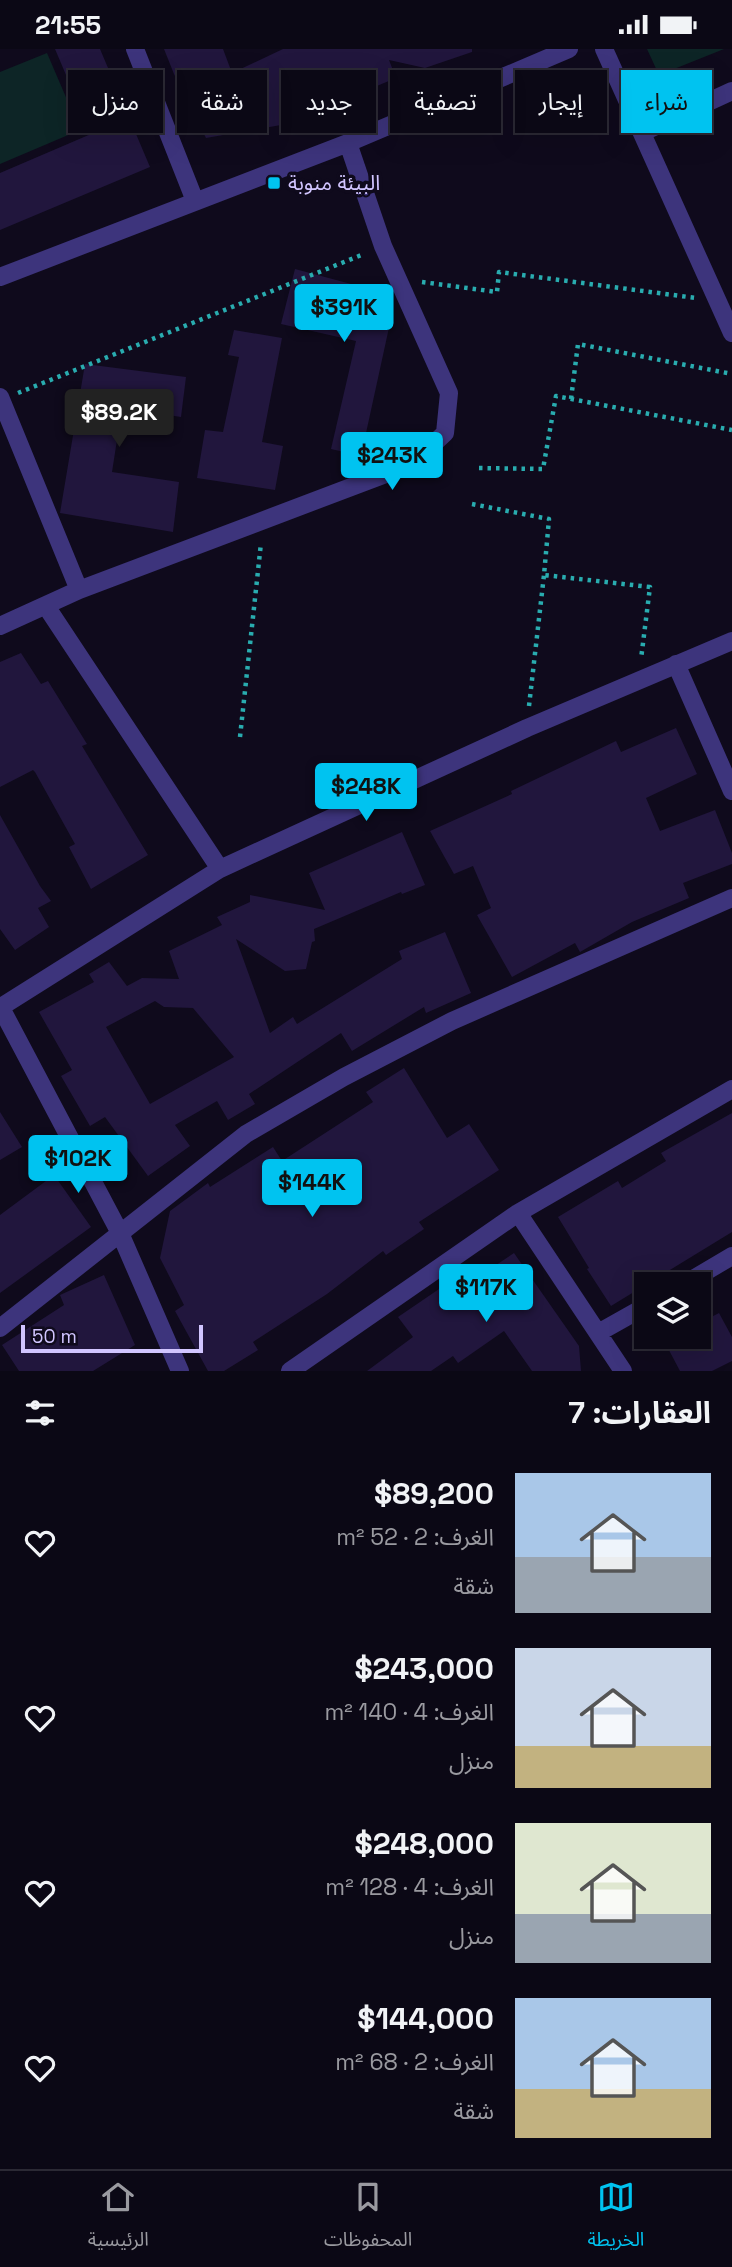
<!DOCTYPE html>
<html lang="ar">
<meta charset="utf-8">
<style>
:root{--surface:#0b0815;--page:#14111e;--text:#f1f3f6;--muted:#9a9aa0;--line:#2b2934;--accent:#00c3f0}
body{margin:0;font-family:"Space Grotesk","Noto Sans Arabic",sans-serif;background:var(--page);color:var(--text);direction:rtl;height:100vh;display:flex;flex-direction:column;font-size:26px;white-space:nowrap}
*{box-sizing:border-box;margin:0}
p{font-size:23px;color:var(--muted)}
.icon{flex:none;width:38px;height:38px;fill:none;stroke:currentColor;stroke-width:2;stroke-linecap:round;stroke-linejoin:round}
.map{position:relative;height:1322px;overflow:hidden;direction:ltr}
.details{display:flex;flex-direction:column;background:var(--surface);flex:1}
.details>*{flex:none}
.hud{position:absolute;left:21px;top:21px;width:691px;height:63px;direction:rtl;display:flex;gap:14px}
.fabs{position:absolute;left:634px;top:1223px;display:grid;gap:14px}
.fabs a{display:grid;place-items:center;width:77px;height:77px;border-radius:0px;background:var(--surface);box-shadow:0 7px 28px #0002,0 0 0 2px var(--line);font-size:35px}
.scale{position:absolute;left:21px;bottom:18px;width:182px;box-sizing:border-box;padding-left:7px;border:4px solid #d1c5ff;border-top:0;font-size:19px;line-height:24px;white-space:nowrap;color:#d1c5ff;-webkit-text-stroke:5px #0f0a1c;paint-order:stroke}
.price{position:absolute;translate:-50% -60px;padding:0 16px;border-radius:7px;background:var(--accent);color:#111;font-size:23px;line-height:46px;filter:drop-shadow(0 2px 4px #0008)}
.price::after{content:'';position:absolute;left:50%;top:42px;width:21px;height:16px;margin-left:-10px;background:inherit;clip-path:polygon(0 0,100% 0,50% 100%)}
.price.on{background:#222;color:#fff}
ul{padding:0;list-style:none}
li{display:flex;align-items:center;gap:21px;height:175px;padding:0 21px}
li span{display:grid;place-items:center;flex:none;width:196px;height:140px;border-radius:0px;color:#555}
li>.icon{margin-inline-start:auto}
span .icon{width:84px;height:84px;fill:#fffc;stroke-width:1}
li b{font-size:30px}
h2{display:flex;justify-content:space-between;align-items:center;height:84px;padding:0 21px;font-size:30px}
.chip{padding:0 24px;border-radius:0px;background:var(--surface);box-shadow:0 7px 28px #0002,0 0 0 2px var(--line);font-size:24px;line-height:63px}
.chip.on{background:var(--accent);color:#111}
.status{display:flex;justify-content:space-between;align-items:center;height:49px;padding:0 35px;background:var(--surface);direction:ltr}
.status svg{height:19px;fill:currentColor}
.menu{display:flex;justify-content:space-around;align-items:center;height:98px;border-top:2px solid var(--line);background:var(--surface);font-size:19px;color:var(--muted)}
.menu a{display:grid;justify-items:center;gap:4px}
.menu .on{color:var(--accent)}
.map>svg:first-child{display:block}
</style>
<div class="status"><b>21:55</b><svg viewBox="0 0 49 12"><path d="M0 12V9h3v3zM5 12V6h3v6zM10 12V3h3v9zM15 12V0h3v12zM26 1h20v11H26zM47 4h2v5h-2z"/></svg></div>
<div class="map">
<svg width="732" height="1322" viewBox="0 0 732 1322">
<rect width="100%" height="100%" fill="#0f0a1c"/>
<path fill="#0d2526" d="M647,0H724L659,26Z
M47,4L80,81L0,115V23Z"/>
<path fill="#21163d" fill-rule="evenodd" d="M55,0H100L150,118L0,181V124L91,85Z
M164,0H223L232,24L283,0H472V3L425,19L389,11L396,29L348,49L346,46L281,76L206,89L174,25Z
M295,220L381,243L375,270L390,274L361,407L331,400L356,292L281,275Z
M234,281L282,289L262,393L283,397L275,441L197,429L205,381L223,383L239,308L228,306Z
M85,315L186,328L181,368L122,359L112,423L179,433L173,483L60,464Z
M21,604L41,635L48,632L87,695L82,697L148,806L91,840L69,798L75,795L35,723L33,721L0,738V613Z
M676,679L697,725L646,749L660,782L715,761L732,804V815L683,834L689,849L632,873L580,903L575,894L512,928L477,866L491,859L473,817L454,825L430,782L512,745L511,742L616,692L621,703Z
M0,766L40,837L51,852L38,859L49,878L15,901L0,880Z
M402,783L425,836L402,845L401,843L314,880L315,892L312,893L306,920L285,922L236,890L270,984L293,968L297,975L402,910L399,902L445,883L471,944L426,964L424,958L352,1002L341,984L249,1045L255,1055L228,1071L217,1052L175,1076L190,1097L148,1127L105,1068L90,1077L61,1027L72,1021L39,963L94,933L89,925L109,913L127,937L142,929L179,930L169,902L222,876L217,868L250,853V846L325,861L309,824ZM155,952L164,958L193,959L234,1008L150,1055L106,978Z
M404,1019L447,1089L469,1075L499,1121L419,1173L424,1180L386,1206L383,1202L327,1245L253,1293L258,1301L224,1322H208L175,1262L184,1256L160,1209L170,1162L208,1134L210,1138L273,1098L282,1112L373,1053L366,1043Z
M0,1063L22,1098L0,1111Z
M732,1064V1183L611,1257L587,1220L589,1219L558,1168L618,1132L622,1139L666,1112L661,1104Z
M54,1126L91,1178L0,1244V1166Z
M514,1204L579,1297L581,1322H532L504,1282L458,1314L453,1307L431,1322H367L413,1288L398,1268L442,1238L448,1248Z
M104,1226L135,1296L93,1322H19L2,1296L64,1256L60,1246Z
M719,1264L732,1288V1312L712,1322H680L662,1288H698V1275Z"/>
<g fill="none" stroke-linecap="round" stroke-linejoin="round">
<path stroke="#29acaf" stroke-width="4.5" stroke-dasharray="3.5 5" stroke-linecap="butt" d="M422,233L497,243L499,223L696,249
M18,344L364,205
M571,350L578,295L732,325
M479,419L543,420L556,347L732,381
M472,455L549,470L544,526L650,538L641,610
M529,657L544,526
M240,688L261,494"/>
<path stroke="#3d347c" stroke-width="18" d="M135,0L195,152
M643,83L732,42
M0,228L348,94L569,0
M0,348L79,541
M46,557L220,820
M0,577L79,541L412,415L445,384L449,344L383,197L348,94
M676,615L732,742
M0,957L120,1184L180,1322
M1,958L220,820L527,679L732,592
M518,1164L623,1322
M683,1236L732,1207
M0,1279L246,1085L344,1028L452,972L732,849
M598,1284L646,1257
M290,1322L518,1164L732,1040"/>
<path stroke="#3d347c" stroke-width="18" d="M604,0L732,284"/>
</g>
<rect fill="#00c3f0" stroke="#0f0a1c" stroke-width="2.5" x="267" y="127" width="14" height="14" rx="3.5"/>
<g text-anchor="middle" stroke-width="7" stroke-linejoin="round" paint-order="stroke">
<g font-size="21" fill="#d1c5ff" stroke="#0f0a1c" text-anchor="start">
<text x="288" y="141">البيئة منوبة</text>
</g>
</g>
</svg>
<div class="fabs">
<a><svg class="icon" aria-label="layers" viewBox="0 0 24 24"><path d="M12 4l9 5-9 5-9-5zM3 14l9 5 9-5"/></svg></a>
</div>
<div class="scale">50 m</div>
<b class="price" style="left:344px;top:295px">$391K</b>
<b class="price on" style="left:119px;top:400px">$89.2K</b>
<b class="price" style="left:392px;top:443px">$243K</b>
<b class="price" style="left:366px;top:774px">$248K</b>
<b class="price" style="left:78px;top:1146px">$102K</b>
<b class="price" style="left:312px;top:1170px">$144K</b>
<b class="price" style="left:486px;top:1275px">$117K</b>
<div class="hud">
<a class="chip on">شراء</a>
<a class="chip">إيجار</a>
<a class="chip">تصفية</a>
<a class="chip">جديد</a>
<a class="chip">شقة</a>
<a class="chip">منزل</a>
</div>
</div>
<section class="details">
<h2>العقارات: 7<svg class="icon" aria-label="filters" viewBox="0 0 24 24"><path d="M4 7h16M4 17h16"/><circle cx="9" cy="7" r="2"/><circle cx="15" cy="17" r="2"/></svg></h2>
<ul>
<li><span style="background:linear-gradient(#a9c7e8 60%,#9aa5b1 0)"><svg class="icon" aria-label="home" viewBox="0 0 24 24"><path d="M3 11l9-7 9 7M6 9v11h12V9"/></svg></span><div><b>$89,200</b><p>الغرف: 2 · 52 m²</p><p>شقة</p></div><svg class="icon" aria-label="heart" viewBox="0 0 24 24"><path d="M12 20l-8-8c-3-5 5-10 8-4 3-6 11-1 8 4z"/></svg></li>
<li><span style="background:linear-gradient(#c9d6e8 70%,#c2b280 0)"><svg class="icon" aria-label="home" viewBox="0 0 24 24"><path d="M3 11l9-7 9 7M6 9v11h12V9"/></svg></span><div><b>$243,000</b><p>الغرف: 4 · 140 m²</p><p>منزل</p></div><svg class="icon" aria-label="heart" viewBox="0 0 24 24"><path d="M12 20l-8-8c-3-5 5-10 8-4 3-6 11-1 8 4z"/></svg></li>
<li><span style="background:linear-gradient(#dfe7d0 65%,#9aa5b1 0)"><svg class="icon" aria-label="home" viewBox="0 0 24 24"><path d="M3 11l9-7 9 7M6 9v11h12V9"/></svg></span><div><b>$248,000</b><p>الغرف: 4 · 128 m²</p><p>منزل</p></div><svg class="icon" aria-label="heart" viewBox="0 0 24 24"><path d="M12 20l-8-8c-3-5 5-10 8-4 3-6 11-1 8 4z"/></svg></li>
<li><span style="background:linear-gradient(#a9c7e8 65%,#c2b280 0)"><svg class="icon" aria-label="home" viewBox="0 0 24 24"><path d="M3 11l9-7 9 7M6 9v11h12V9"/></svg></span><div><b>$144,000</b><p>الغرف: 2 · 68 m²</p><p>شقة</p></div><svg class="icon" aria-label="heart" viewBox="0 0 24 24"><path d="M12 20l-8-8c-3-5 5-10 8-4 3-6 11-1 8 4z"/></svg></li>
</ul>
</section>
<nav class="menu">
<a class="on"><svg class="icon" aria-label="map" viewBox="0 0 24 24"><path d="M3 6l6-2 6 2 6-2v14l-6 2-6-2-6 2zM9 4v14M15 6v14"/></svg>الخريطة</a>
<a><svg class="icon" aria-label="saved" viewBox="0 0 24 24"><path d="M7 4h10v16l-5-4-5 4z"/></svg>المحفوظات</a>
<a><svg class="icon" aria-label="home" viewBox="0 0 24 24"><path d="M3 11l9-7 9 7M6 9v11h12V9"/></svg>الرئيسية</a>
</nav>
